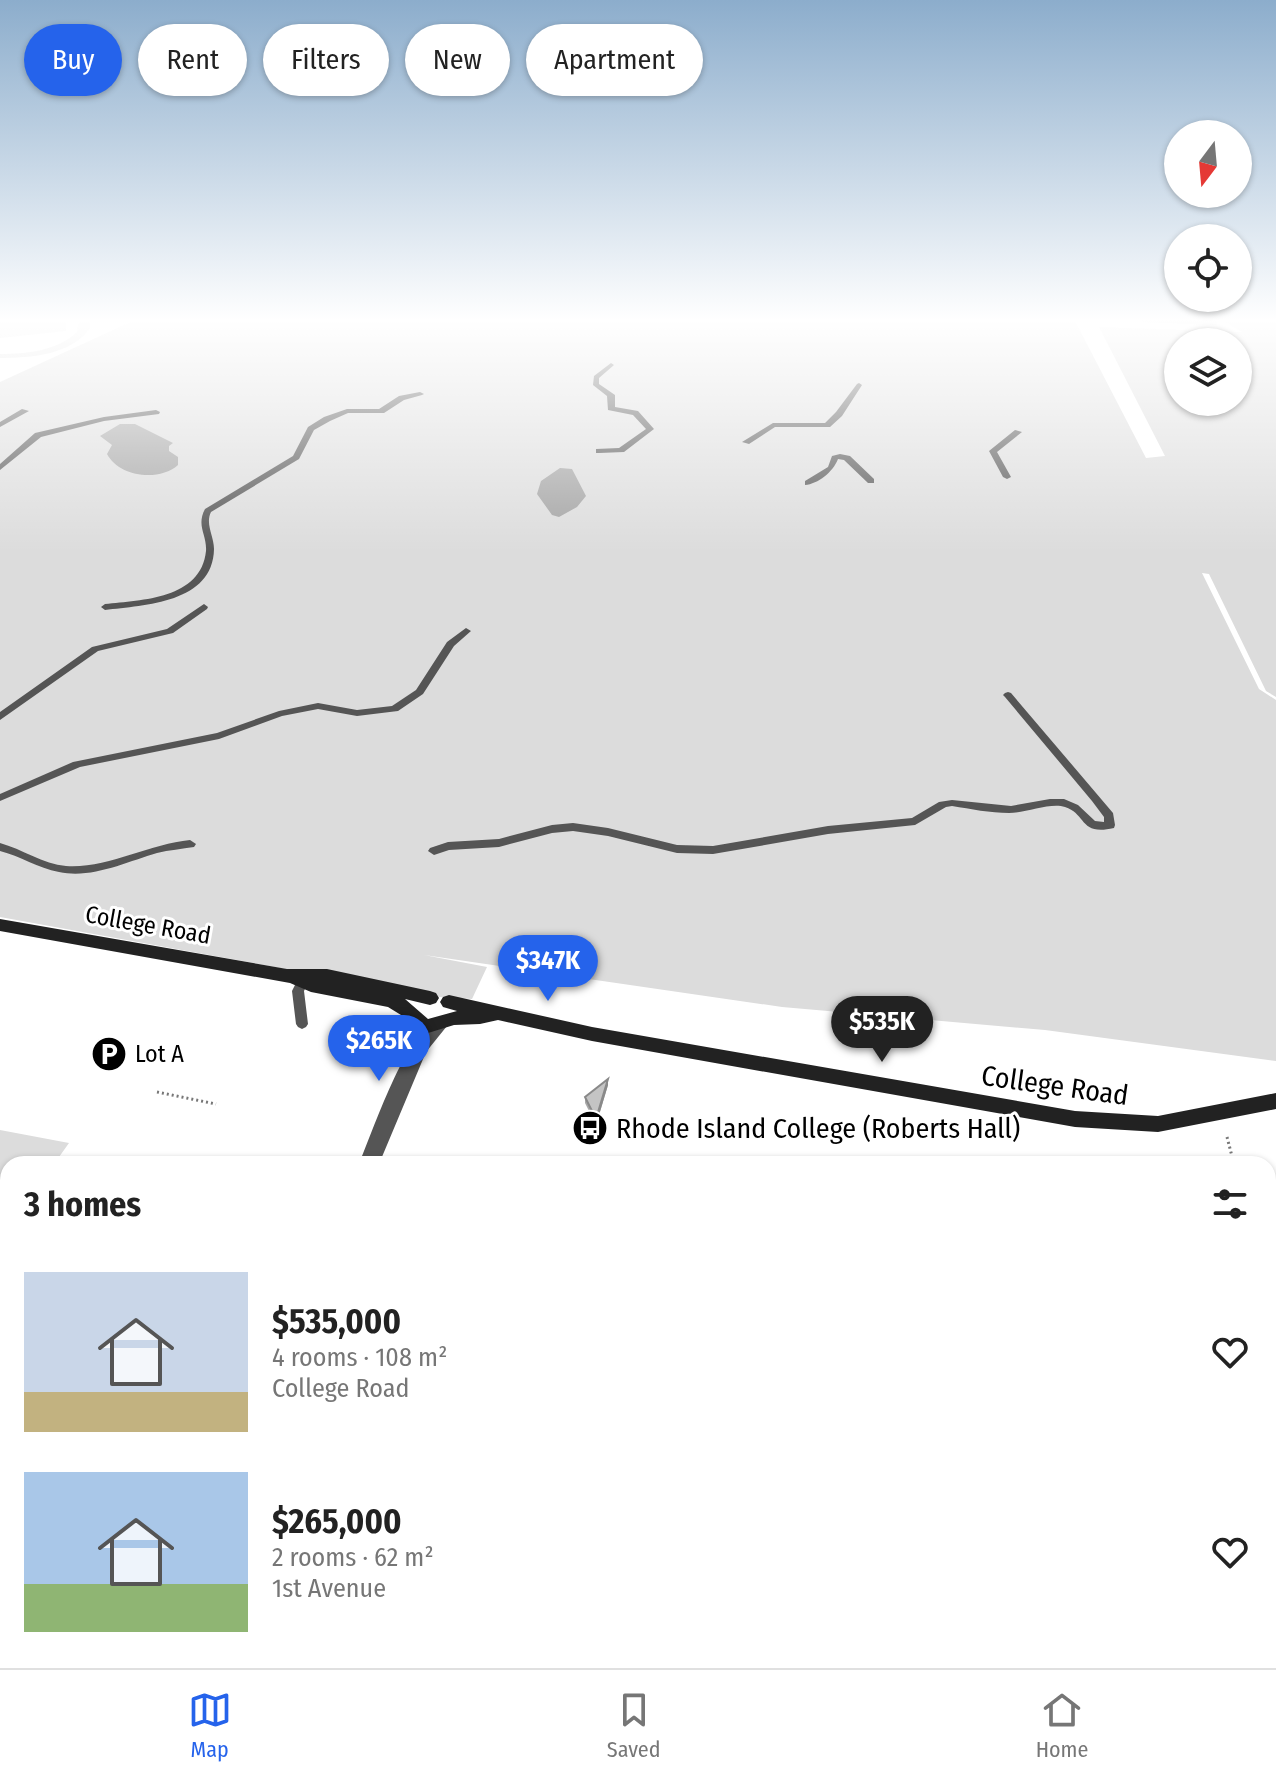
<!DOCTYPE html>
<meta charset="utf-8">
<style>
:root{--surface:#fff;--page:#f2f2f2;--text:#222;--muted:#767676;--line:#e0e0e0;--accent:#2563eb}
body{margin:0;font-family:"Fira Sans Condensed",sans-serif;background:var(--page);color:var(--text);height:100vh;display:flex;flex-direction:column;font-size:30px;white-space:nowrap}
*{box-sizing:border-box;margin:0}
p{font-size:26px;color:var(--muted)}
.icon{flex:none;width:44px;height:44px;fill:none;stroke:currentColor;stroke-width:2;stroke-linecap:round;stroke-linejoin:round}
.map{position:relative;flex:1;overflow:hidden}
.sheet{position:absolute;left:0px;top:1156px;width:1276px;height:512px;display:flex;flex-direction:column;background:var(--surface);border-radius:24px 24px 0 0;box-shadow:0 2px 6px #0004}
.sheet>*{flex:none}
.banner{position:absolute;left:24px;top:24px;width:800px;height:72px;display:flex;gap:16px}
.needle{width:52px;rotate:196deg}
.fabs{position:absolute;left:1164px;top:120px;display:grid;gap:16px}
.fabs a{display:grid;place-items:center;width:88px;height:88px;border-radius:50%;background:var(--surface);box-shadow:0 2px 6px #0004;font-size:40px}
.price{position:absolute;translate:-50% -68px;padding:0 18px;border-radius:28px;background:var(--accent);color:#fff;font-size:26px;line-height:52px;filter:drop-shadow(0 2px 4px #0008)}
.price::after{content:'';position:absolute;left:50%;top:48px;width:24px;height:18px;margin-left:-12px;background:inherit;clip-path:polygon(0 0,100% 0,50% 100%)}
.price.selected{background:#222;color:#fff}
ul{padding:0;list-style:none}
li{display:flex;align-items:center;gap:24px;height:200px;padding:0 24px}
li span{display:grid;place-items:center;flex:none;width:224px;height:160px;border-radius:0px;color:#555}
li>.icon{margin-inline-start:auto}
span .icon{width:96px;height:96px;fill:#fffc;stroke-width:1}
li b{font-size:34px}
h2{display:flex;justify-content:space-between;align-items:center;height:96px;padding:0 24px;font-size:34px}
.tag{padding:0 28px;border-radius:36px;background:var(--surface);box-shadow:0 2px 6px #0004;font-size:28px;line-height:72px}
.tag.selected{background:var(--accent);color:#fff}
.menu{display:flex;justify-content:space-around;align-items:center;height:112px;border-top:2px solid var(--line);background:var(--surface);font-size:22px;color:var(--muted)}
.menu a{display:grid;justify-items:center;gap:4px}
.menu .selected{color:var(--accent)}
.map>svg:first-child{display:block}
</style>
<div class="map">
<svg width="1276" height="1668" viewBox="0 0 1276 1668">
<rect width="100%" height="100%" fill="#fff"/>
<path fill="#dcdcdc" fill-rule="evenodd" d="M0,319H66V331L0,338Z
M79,319H90V328C72,355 29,358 0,358V354C26,354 57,351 77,332Z
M137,319H1074L1146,458L1165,456L1099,327L1242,332L1220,319H1276V697L1266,691L1209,574L1202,573L1259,689L1276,700V1061L1045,1030L782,1007L424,955L487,967L472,999L440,997L0,917V382ZM1178,342H1238V402H1178Z
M0,1130L69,1143L54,1164H8V1301L0,1307Z
M1268,1224L1276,1225V1420L1268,1362Z"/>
<path fill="#a3a3a3" d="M120,424H135L173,443L169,446V451L178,457V465C159,482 119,477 107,454L112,445L100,436Z
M560,468L572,469L586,496L577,507L559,517L552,515L537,494L541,481Z"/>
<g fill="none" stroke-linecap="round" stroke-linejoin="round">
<path stroke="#777" stroke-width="3" stroke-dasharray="2 3" stroke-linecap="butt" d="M157,1092L216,1104
M1227,1137L1234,1164"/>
<path stroke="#777" stroke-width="4" stroke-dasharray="3 6" stroke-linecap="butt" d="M1268,1388L1276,1446
M468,1660L503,1668
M678,1660L713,1668
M183,1668L186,1660
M415,1668L416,1660
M912,1668L917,1660
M933,1668L934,1660"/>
<path fill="#555" fill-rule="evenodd" d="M611,363L614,365L599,378V384L615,395V407L638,411L654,429L624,452L599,453H596V449L619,448L646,429L633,415L608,410L607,396L593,385L594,376Z
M859,383L862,385L842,416L830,427H775L749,444L742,442L773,423H825L836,412L857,384Z
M420,392L424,394L422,395L404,400L384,413H348L330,421L314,430L299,459L211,512C205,524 214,536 214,549C213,603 145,605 105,610L101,607L105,604C142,600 201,599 206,551C207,534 196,526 205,509L293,456L308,427L324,417L347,409H379L399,396Z
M22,409L29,411L0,427V422Z
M156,410L160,412L159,414L104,421L41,437L0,470V464L35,433L104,417Z
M1015,430L1022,432L997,452L1011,477L1007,479L1003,477L989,451Z
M840,454L850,456L874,479V483H868L844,460L838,459C833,472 818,484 805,485V481L828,467L832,456Z
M204,604L208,607L207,609L173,633L98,651L0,720V712L92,647L167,629Z
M466,628L471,631L454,646L423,694L398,711L357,716L318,709L282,716L219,739L80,767L0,801V794L73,762L217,733L279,711L318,703L357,710L392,706L416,690L447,642Z
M1008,692L1011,693L1113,813L1115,825L1114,828C1079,836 1087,814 1065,807C1051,802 1025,813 1009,813C990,813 971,809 952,806L946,807L915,825L828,834L713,854L677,853L608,836L573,831L552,833L499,847L449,850L434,855L428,851L430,848L448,842L499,839L552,825L573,823L608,828L677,845L713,846L828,826L912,818L939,802L952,800L1011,806L1050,799H1064L1078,805L1095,821L1104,822V817L1092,801L1005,697L1003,695L1005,693Z
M190,840L196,844L194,847C182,849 169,850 157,853C126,862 92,879 59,872C38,868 20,856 0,851V843C22,849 43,864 66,866C106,869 149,844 190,840Z
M305,971L309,973L311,976L304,991L308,1024L306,1027L302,1029L298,1027L296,1024L292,991L301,973Z"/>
<path fill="#555" fill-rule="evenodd" d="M438,1019L445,1021L447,1026L426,1052L379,1164H359C372,1133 407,1029 438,1019Z
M0,1491L8,1494V1521L0,1518Z
M571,1660H627L630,1668H574Z"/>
<path fill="#222" fill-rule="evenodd" d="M0,919L287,969H327L430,991L436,993L439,998L436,1003L430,1005L405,999L428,1019L457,1011L443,1007L440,1002L443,997L449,995L592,1027L1075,1111L1158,1116L1276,1093V1109L1158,1132L1075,1127L592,1041L498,1020L480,1024L454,1025L428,1033L410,1027L401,1015L388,1007L311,992L290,983L0,931Z"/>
</g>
<path fill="#a9a9a9" d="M1134,319H1218L1216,325L1144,322Z
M608,1079V1085L596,1125L585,1103V1097Z
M724,1660H824L822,1668H760Z
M953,1660H1206V1664L1225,1668H953Z"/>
<path fill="#898989" d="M608,1079V1085L596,1125V1119Z"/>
<path fill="#c4c4c4" stroke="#898989" stroke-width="2" d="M608,1079L596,1119L585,1097Z
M964,1660H1206V1664L1225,1668H964Z
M81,1661L109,1668H78Z
M356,1663L379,1668H354Z"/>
<linearGradient id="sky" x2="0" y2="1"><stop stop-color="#8cadcc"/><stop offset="0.58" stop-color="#fff"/><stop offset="1" stop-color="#fff" stop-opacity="0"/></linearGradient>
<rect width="1276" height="552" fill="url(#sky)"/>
<defs>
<symbol id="parking-disc" viewBox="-11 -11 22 22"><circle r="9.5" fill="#000" stroke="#fff"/><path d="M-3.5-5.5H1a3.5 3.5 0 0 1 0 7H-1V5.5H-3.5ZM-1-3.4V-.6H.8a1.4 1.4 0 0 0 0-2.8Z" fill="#fff"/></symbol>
<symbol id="bus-disc" viewBox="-11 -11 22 22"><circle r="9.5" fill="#000" stroke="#fff"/><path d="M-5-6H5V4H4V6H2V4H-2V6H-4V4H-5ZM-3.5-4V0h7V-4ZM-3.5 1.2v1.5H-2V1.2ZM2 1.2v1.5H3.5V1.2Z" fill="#fff"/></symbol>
</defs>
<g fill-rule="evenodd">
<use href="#parking-disc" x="89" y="1034" width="40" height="40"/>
<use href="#bus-disc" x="570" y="1108" width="40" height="40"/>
</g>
<g text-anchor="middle" stroke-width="6" stroke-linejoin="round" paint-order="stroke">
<g font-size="24" fill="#000" stroke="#fff">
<text transform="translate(148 925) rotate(10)" y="8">College Road</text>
</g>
<g font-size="24" fill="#000" stroke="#fff" text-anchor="start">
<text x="135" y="1062">Lot A</text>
</g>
<g font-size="28" fill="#000" stroke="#fff">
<text transform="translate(1055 1085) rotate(8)" y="10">College Road</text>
</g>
<g font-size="28" fill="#000" stroke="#fff" text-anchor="start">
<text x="616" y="1138">Rhode Island College (Roberts Hall)</text>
</g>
</g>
</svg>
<div class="fabs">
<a><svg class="needle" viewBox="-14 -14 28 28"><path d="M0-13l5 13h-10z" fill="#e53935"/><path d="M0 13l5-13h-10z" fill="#767676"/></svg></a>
<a><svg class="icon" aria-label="locate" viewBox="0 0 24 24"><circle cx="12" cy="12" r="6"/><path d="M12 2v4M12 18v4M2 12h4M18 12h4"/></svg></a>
<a><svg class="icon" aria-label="layers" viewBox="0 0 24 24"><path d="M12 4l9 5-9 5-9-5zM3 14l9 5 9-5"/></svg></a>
</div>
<b class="price" style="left:548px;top:1003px">$347K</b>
<b class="price selected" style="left:882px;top:1064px">$535K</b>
<b class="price" style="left:379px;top:1083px">$265K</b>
<div class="banner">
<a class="tag selected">Buy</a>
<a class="tag">Rent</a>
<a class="tag">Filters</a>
<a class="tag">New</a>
<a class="tag">Apartment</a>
</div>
<section class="sheet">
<h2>3 homes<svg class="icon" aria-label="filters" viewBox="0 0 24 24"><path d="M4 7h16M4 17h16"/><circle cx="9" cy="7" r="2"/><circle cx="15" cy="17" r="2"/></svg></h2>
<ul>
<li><span style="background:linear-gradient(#c9d6e8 75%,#c2b280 0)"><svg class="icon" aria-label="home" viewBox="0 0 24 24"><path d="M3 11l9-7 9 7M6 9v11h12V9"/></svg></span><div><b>$535,000</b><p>4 rooms · 108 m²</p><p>College Road</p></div><svg class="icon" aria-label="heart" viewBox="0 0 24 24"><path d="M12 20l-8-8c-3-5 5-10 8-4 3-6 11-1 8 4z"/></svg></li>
<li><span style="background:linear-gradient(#a9c7e8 70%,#8fb573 0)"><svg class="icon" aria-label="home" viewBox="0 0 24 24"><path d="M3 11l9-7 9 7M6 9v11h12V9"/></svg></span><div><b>$265,000</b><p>2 rooms · 62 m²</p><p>1st Avenue</p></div><svg class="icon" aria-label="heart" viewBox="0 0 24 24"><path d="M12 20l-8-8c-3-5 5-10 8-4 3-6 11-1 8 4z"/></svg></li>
</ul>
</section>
</div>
<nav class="menu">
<a class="selected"><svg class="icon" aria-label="map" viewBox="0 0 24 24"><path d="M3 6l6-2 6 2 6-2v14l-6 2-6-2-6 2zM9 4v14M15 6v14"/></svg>Map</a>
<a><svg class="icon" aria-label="saved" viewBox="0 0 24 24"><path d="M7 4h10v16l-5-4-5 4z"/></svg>Saved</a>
<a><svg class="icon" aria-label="home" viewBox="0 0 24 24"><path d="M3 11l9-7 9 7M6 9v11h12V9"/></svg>Home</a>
</nav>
